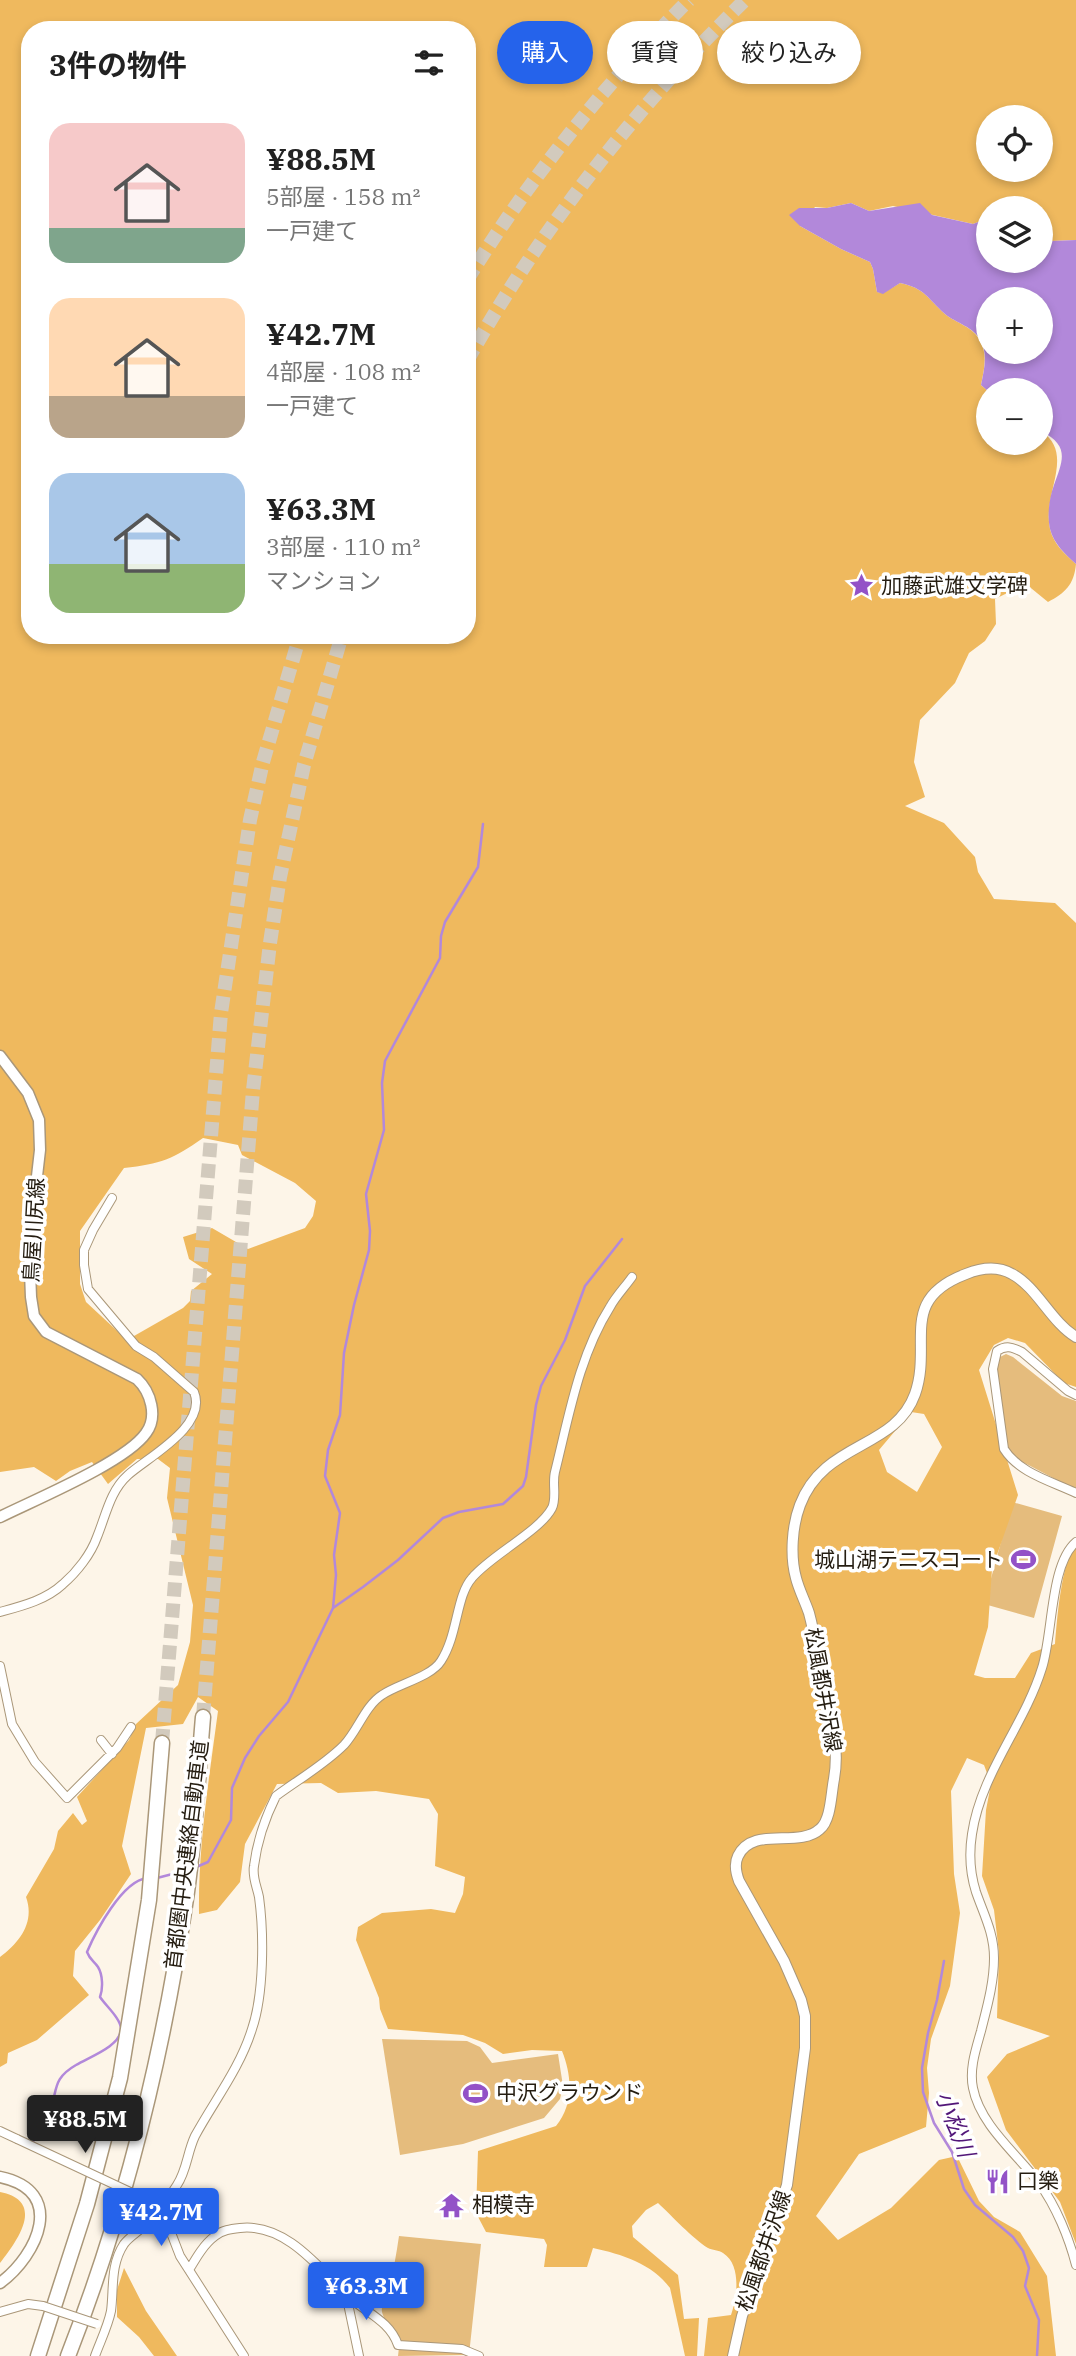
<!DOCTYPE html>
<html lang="ja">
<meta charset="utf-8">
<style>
:root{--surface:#fff;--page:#f2f2f2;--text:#222;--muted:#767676;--accent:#2563eb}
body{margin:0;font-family:"IBM Plex Serif","Noto Sans JP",serif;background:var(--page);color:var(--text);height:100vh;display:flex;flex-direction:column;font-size:26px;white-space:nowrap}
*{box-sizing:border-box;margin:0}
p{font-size:23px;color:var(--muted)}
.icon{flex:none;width:38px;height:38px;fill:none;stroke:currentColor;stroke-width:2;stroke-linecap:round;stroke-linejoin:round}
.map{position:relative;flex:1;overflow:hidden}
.details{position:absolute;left:21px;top:21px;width:455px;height:623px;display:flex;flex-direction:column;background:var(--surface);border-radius:28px;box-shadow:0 4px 10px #0003}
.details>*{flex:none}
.guide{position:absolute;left:497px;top:21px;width:472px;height:63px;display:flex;gap:14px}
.buttons{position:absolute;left:976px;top:105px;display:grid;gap:14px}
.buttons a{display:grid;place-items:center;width:77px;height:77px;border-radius:50%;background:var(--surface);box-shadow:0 4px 10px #0003;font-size:35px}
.price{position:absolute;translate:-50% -60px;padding:0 16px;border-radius:7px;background:var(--accent);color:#fff;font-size:23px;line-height:46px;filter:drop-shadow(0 2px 4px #0008)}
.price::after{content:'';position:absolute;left:50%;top:42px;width:21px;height:16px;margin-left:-10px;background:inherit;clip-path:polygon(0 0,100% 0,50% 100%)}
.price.active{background:#222;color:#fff}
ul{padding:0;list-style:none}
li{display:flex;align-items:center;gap:21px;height:175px;padding:0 28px}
li span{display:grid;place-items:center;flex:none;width:196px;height:140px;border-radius:21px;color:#555}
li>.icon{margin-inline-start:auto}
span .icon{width:84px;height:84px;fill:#fffc;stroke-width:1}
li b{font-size:30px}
h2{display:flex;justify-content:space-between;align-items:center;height:84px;padding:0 28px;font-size:30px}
.pill{padding:0 24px;border-radius:32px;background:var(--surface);box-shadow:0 4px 10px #0003;font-size:24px;line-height:63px}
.pill.active{background:var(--accent);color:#fff}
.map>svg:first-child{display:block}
</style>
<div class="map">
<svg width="1076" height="2356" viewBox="0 0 1076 2356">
<rect width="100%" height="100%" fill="#fdf5e8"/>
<path fill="#e5bc7d" d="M1006,1354L1013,1357L1062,1396L1076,1401V1490L1015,1458L1007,1446L993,1375L996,1359Z
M1012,1502L1062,1516L1034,1618L984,1604Z
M382,2039L467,2041L480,2047L492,2063L558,2054L563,2086L560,2099L544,2118L463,2144L400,2155Z
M399,2236L481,2244L469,2355L398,2356C403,2321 387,2332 382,2312C381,2306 384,2301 386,2296C393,2276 396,2256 399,2236Z"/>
<path fill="#efb95e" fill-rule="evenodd" d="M0,0H1076V240L1051,241L1041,238V208H989V218L973,224L893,206L869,211L851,203L827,208L815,207L800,226L841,249L870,262L873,269L877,292L883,293L900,283C925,288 928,299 945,314C956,323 974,327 980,341C988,355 984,370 981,385L989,392V443H1041V431C1076,454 1042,493 1050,529C1054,545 1065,554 1076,564C1074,585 1065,593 1048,602L1026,584L995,599L996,624L985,641L969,653L955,683L920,720L914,762L925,797L905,806L944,823L975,857L978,872L994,899L1055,903L1076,923V1387L1064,1383L1025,1343L1008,1338L994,1345L979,1370L1018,1495L992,1569L988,1627L974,1675L985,1678H1015L1031,1653L1055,1644C1057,1622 1061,1560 1076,1547V2244L1060,2202L1006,2130L987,2077L1007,2054L1050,2036L997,2018L999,1953L994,1910L982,1876L986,1810L991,1784L984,1765L967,1758L951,1791L954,1874L960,1913L950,1986L931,2039L927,2068L929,2093L926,2127L859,2154L816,2216L838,2240L891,2208L939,2160L957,2156L979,2201L994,2217L1020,2232L1047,2276L1056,2356H704L708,2318L731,2315C737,2298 742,2265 723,2253C719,2250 712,2250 708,2248C693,2239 671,2215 658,2203L646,2210L632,2226L633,2237L678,2275L684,2319L699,2318L697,2356H685L670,2288C653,2264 621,2254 593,2248L587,2267H544L547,2245L544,2239L486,2232L476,2213L478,2151L556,2126C574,2104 572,2076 562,2051L532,2050L503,2054L485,2043L463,2035L388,2029L380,2009L379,1998L356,1940L358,1927L382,1913L431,1909L455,1913L463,1894L465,1877L435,1866L438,1814L429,1799L376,1791L338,1793L321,1783L277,1784L245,1844L240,1882L217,1910L199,1914C198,1846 209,1779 218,1711L198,1697L183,1724L146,1728L122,1846L131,1874L100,1920L75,1951L73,1976L89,1995L37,2040L8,2053L7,2063L0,2067V1957C20,1942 35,1922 26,1897L54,1849L58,1831L73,1813L82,1825L87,1821L77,1797L129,1740L136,1724L178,1685L190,1642L193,1605L167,1498L170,1468L158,1459H137L108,1484L92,1462L70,1471L56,1481L34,1467L0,1472ZM30,30H467V635H30ZM989,117H1041V170H989ZM203,1138L238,1145L242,1155L295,1183L316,1201L313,1216L305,1228L248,1249L212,1228L183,1237L189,1259L212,1274L191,1291L190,1301L183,1308L127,1340L86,1302L80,1284V1231L124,1168C161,1164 173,1159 203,1138ZM911,1412L924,1414L942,1447L917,1492L887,1472L879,1450Z
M0,2192C46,2201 18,2240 0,2263Z
M124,2268L146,2311L177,2356H154L139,2337L117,2317V2290Z"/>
<path fill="#b288da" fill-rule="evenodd" d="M851,203L869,211L920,203L932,215L973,224L989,218V261H1041V238L1051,241L1076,240V564C1065,554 1054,544 1050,529C1047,515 1049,499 1054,485C1063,460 1070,446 1041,431V390H989V392L981,385C984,370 988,355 981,341C974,327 956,323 945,314C928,299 925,288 900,283L883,294L877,292L873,269L870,262L841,249L800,226L789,215L799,208H827ZM989,299H1041V352H989Z"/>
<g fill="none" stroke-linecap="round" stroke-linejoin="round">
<path stroke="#b288da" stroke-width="2.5" d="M333,1608L336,1575L334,1555L340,1513L325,1476L328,1450L340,1415L344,1353L354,1305L369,1250L370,1231L366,1194L384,1130L382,1083L385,1061L440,958L441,936L445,922L478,867L483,824
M194,1868L208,1862L231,1820L232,1788L245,1758L259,1736L288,1702L333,1608L363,1587L398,1560L443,1518L459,1512L503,1504L523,1486L526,1477L536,1405L541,1386L565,1340L585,1286L622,1239
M157,1878L184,1871
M944,1961L937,2000L928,2033L922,2068L923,2092L934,2123L952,2152L964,2189L975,2205L1013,2237L1023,2251L1029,2268L1025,2286L1039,2320L1037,2356
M33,2143C34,2131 44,2125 48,2115C59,2092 50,2080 76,2065C89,2057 121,2046 121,2029C121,2019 106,2006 100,1997C103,1989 103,1975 98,1967C94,1961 90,1960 87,1952C96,1931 122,1881 147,1878"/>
<path stroke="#d2cabd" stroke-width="14" stroke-dasharray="14 7" stroke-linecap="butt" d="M467,280C527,182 607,81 689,0
M467,361C541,228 637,106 745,0
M203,1717L253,1090L270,943L280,877L304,765L342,635
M162,1743L221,1013L250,820L263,762L300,635"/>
<defs>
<path id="minor" d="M1076,1395L1068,1391L1022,1352C1012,1347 1006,1345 997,1351L993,1369L1004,1449C1019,1473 1051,1481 1076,1493
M1076,1542C1050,1564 1053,1634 1042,1668C1024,1726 981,1773 972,1834C969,1853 970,1873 976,1892C984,1915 994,1933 994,1958C994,1983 987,2007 981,2031C976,2049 969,2069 973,2088C980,2125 1018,2155 1039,2183C1056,2206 1069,2238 1076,2265
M0,1612C22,1606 46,1600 63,1584C77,1572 91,1554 97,1537C106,1515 110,1491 128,1475C148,1457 208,1426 194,1392L154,1357L136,1346L88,1289L84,1265V1250L93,1230L112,1198
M0,1666L12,1724L35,1762L67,1798L117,1748L131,1727
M101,1740L112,1754
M0,2131L17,2139
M141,2197L154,2204L163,2212L180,2256L244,2356
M189,2270C196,2258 204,2244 215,2236C222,2230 231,2229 240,2228C284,2223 317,2265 345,2293C363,2312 389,2319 398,2345L462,2349L479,2356
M346,2294L359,2356
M0,2312L28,2304L43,2306
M95,2356C100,2342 108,2326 111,2311C114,2289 110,2265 124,2244C129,2237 138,2232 144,2226C156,2214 168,2200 177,2185C187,2170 187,2153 195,2136C214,2101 240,2068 252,2029C264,1994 264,1934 259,1897C257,1887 252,1877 254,1866C257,1842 265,1818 276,1796C299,1779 324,1765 344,1745C358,1730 365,1706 382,1695C398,1684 431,1677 441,1661C458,1635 456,1596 472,1578C491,1555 539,1532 552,1508C557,1498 552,1483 555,1472C569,1416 579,1356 610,1307C616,1296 625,1287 632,1277"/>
<path id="tertiary" d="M733,2356L742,2316L787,2185L805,2048V2016L801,2000L784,1961L739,1881C736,1873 734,1864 738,1856C753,1825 798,1849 820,1829C831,1820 831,1794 834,1779C840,1746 830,1713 823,1680C818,1658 815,1635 809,1613C805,1601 799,1590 796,1578C790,1556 792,1526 800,1505C824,1441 895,1450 915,1394C933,1343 897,1300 966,1274C981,1268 998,1266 1012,1274C1037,1287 1051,1322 1076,1337"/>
<path id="secondary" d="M0,1056L28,1093L39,1120L40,1150L29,1246L31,1297L34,1316L46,1332L137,1379C151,1392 158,1417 146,1433C126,1462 34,1500 0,1517
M0,2177C67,2191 38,2255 0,2283"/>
<path id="motorway" d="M38,2356L87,2204L120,2078L149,1900L162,1743
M68,2356C126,2208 164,2049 187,1892C195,1834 198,1775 203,1717"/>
</defs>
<use href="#minor" stroke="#aa9779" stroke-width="10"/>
<use href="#tertiary" stroke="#aa9779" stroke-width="12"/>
<use href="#secondary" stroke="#aa9779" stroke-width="13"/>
<use href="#motorway" stroke="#aa9779" stroke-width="17"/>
<use href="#minor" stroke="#fff" stroke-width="8"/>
<use href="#tertiary" stroke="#fff" stroke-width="10"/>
<use href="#secondary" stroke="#fff" stroke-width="10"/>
<use href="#motorway" stroke="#fff" stroke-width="14"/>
<defs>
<path id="minor-bridge" d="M17,2139L141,2197
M43,2306L97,2324"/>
</defs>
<use href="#minor-bridge" stroke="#aa9779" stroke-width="10" stroke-linecap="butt"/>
<use href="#minor-bridge" stroke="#fff" stroke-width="8"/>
</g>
<defs>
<symbol id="sight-bare" viewBox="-9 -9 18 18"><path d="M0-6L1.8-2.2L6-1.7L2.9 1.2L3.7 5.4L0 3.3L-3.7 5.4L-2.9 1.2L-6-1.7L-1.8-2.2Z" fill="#9352c7" stroke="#fff" stroke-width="2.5" paint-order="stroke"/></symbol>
<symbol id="stadium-bare" viewBox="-9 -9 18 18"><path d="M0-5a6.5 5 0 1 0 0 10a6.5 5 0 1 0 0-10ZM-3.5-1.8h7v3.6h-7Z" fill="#9352c7" stroke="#fff" stroke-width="2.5" paint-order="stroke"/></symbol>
<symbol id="restaurant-bare" viewBox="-9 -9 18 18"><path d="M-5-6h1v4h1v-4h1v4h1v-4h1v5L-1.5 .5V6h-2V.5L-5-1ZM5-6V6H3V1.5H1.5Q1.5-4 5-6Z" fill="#9352c7" stroke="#fff" stroke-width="2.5" paint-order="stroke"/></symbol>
<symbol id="temple-bare" viewBox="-9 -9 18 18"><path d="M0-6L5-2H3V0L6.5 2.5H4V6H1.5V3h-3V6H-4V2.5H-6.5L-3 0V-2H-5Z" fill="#9352c7" stroke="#fff" stroke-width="2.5" paint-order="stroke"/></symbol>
</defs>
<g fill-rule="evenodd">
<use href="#sight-bare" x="844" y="568" width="35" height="35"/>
<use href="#stadium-bare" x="1006" y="1542" width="35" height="35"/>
<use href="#stadium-bare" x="458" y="2076" width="35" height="35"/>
<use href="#restaurant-bare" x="980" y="2164" width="35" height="35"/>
<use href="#temple-bare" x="434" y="2188" width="35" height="35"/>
</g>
<g text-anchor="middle" stroke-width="7" stroke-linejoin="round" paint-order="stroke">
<g font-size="21" fill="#251d11" stroke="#fff" text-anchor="start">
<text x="881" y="593">加藤武雄文学碑</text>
<text x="1003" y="1567" text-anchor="end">城山湖テニスコート</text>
<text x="496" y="2100">中沢グラウンド</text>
<text x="1017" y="2188">口樂</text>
<text x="472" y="2212">相模寺</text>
</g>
<g font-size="21" fill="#251d11" stroke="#fff">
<text transform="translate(34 1230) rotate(-87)" y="7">鳥屋川尻線</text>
<text transform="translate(823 1690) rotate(80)" y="7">松風都井沢線</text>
<text transform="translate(187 1855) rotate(-83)" y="7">首都圏中央連絡自動車道</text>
<text transform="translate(764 2251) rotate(-71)" y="7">松風都井沢線</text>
</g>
<g font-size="23" font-style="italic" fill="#521779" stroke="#fff">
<text transform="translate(955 2124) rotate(69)" y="8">小松川</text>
</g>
</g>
</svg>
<div class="buttons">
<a><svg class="icon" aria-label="locate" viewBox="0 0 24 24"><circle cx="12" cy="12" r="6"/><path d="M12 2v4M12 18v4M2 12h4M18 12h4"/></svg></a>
<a><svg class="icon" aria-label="layers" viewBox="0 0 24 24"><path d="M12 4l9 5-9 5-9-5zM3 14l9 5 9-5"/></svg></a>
<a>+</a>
<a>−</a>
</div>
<b class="price active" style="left:85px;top:2155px">¥88.5M</b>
<b class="price" style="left:161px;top:2248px">¥42.7M</b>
<b class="price" style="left:366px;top:2322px">¥63.3M</b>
<div class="guide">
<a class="pill active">購入</a>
<a class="pill">賃貸</a>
<a class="pill">絞り込み</a>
</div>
<section class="details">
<h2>3件の物件<svg class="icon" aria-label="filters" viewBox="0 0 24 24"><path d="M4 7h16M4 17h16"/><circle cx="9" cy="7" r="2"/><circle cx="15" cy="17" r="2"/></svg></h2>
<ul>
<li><span style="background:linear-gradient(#f6c9c9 75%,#7fa58c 0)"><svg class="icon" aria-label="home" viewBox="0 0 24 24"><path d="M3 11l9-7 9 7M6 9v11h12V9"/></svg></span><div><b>¥88.5M</b><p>5部屋 · 158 m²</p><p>一戸建て</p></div></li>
<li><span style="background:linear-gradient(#ffd9b3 70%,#b9a48a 0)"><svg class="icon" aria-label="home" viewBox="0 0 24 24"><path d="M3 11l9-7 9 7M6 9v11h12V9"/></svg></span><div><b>¥42.7M</b><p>4部屋 · 108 m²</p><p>一戸建て</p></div></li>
<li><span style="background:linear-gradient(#a9c7e8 65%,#8fb573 0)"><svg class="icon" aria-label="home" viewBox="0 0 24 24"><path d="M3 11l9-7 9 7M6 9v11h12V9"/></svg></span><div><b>¥63.3M</b><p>3部屋 · 110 m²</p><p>マンション</p></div></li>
</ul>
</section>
</div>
